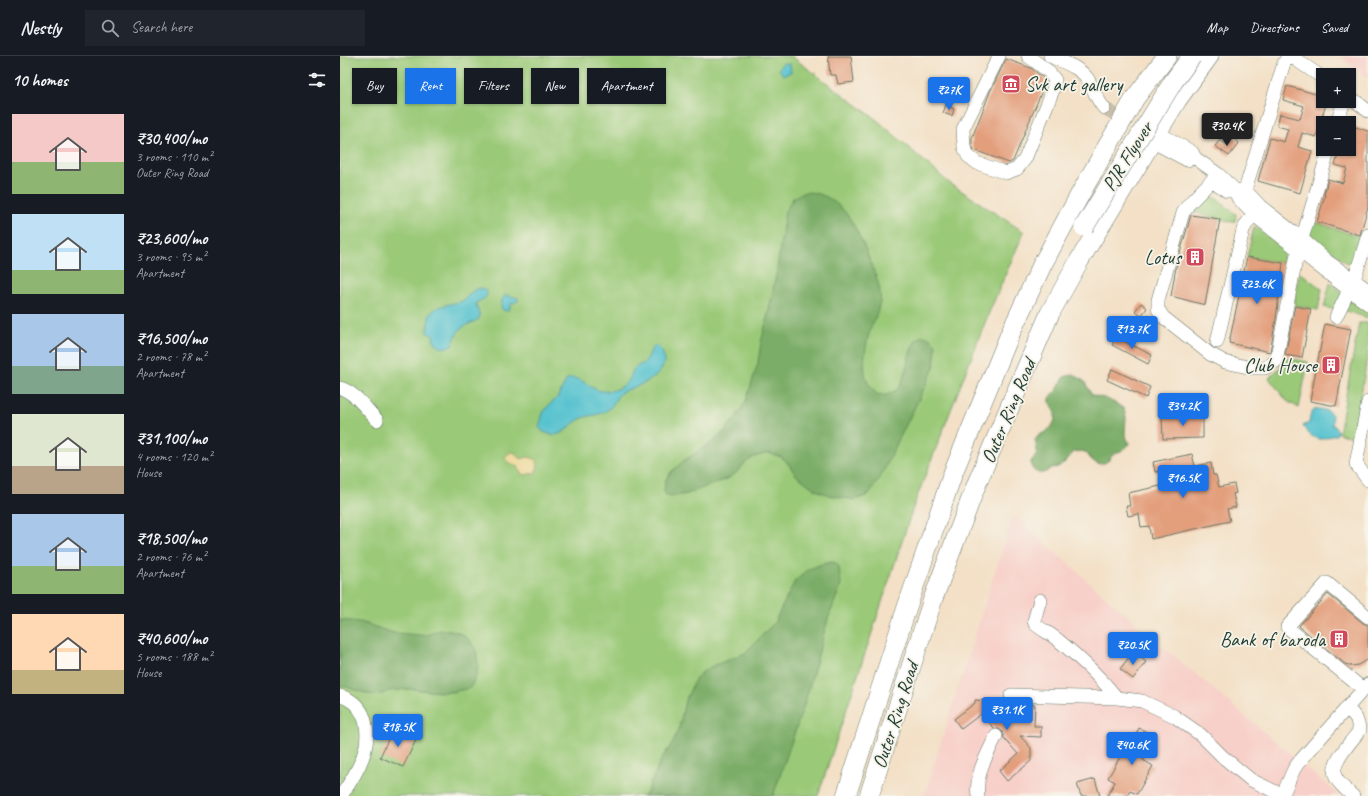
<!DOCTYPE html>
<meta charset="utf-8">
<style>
:root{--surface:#171b24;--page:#20242c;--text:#f1f3f6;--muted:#9ea1a6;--line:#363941;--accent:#1a73e8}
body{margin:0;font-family:Caveat,sans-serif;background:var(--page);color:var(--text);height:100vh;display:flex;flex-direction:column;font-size:15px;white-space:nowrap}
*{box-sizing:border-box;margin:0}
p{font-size:13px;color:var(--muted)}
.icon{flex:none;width:22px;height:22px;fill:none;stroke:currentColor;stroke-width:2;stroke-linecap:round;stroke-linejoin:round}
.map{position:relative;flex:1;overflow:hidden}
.panel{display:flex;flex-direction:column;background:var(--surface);width:340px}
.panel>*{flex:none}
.top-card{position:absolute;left:12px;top:12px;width:380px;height:36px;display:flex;gap:8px}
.tools{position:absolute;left:976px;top:12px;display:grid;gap:8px}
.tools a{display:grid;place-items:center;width:40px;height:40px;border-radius:0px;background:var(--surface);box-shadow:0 1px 3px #0004;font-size:20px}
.price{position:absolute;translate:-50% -34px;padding:0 9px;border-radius:4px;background:var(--accent);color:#fff;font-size:13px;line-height:26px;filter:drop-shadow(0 1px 2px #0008)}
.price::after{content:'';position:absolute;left:50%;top:24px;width:12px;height:9px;margin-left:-6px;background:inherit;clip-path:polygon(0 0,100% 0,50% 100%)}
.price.on{background:#222;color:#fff}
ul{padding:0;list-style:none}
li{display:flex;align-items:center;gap:12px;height:100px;padding:0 12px}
li span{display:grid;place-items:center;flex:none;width:112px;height:80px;border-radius:0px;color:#555}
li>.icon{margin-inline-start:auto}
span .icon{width:48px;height:48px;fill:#fffc;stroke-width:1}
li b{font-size:17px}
h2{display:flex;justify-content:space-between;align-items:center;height:48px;padding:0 12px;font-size:17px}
.pill{padding:0 14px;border-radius:0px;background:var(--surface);box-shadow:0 1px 3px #0004;font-size:14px;line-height:36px}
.pill.on{background:var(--accent);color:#fff}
header{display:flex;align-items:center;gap:24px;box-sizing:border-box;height:56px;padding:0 20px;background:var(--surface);border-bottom:1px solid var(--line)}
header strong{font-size:19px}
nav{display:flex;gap:22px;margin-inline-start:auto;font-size:14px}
.search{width:280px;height:36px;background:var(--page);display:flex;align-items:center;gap:10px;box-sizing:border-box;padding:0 14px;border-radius:0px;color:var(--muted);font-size:15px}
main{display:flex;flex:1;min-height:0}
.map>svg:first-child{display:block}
</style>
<header>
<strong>Nestly</strong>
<div class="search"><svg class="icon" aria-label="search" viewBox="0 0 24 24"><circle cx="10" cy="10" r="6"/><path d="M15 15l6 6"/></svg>Search here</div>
<nav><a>Map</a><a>Directions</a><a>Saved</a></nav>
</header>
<main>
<section class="panel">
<h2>10 homes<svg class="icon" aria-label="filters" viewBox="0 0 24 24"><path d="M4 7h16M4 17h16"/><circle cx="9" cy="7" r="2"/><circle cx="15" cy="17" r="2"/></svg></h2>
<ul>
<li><span style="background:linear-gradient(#f6c9c9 60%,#8fb573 0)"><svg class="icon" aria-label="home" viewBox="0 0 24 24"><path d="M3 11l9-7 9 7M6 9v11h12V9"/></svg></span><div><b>₹30,400/mo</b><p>3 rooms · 110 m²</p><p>Outer Ring Road</p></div></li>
<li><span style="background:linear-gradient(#bfe0f5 70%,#8fb573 0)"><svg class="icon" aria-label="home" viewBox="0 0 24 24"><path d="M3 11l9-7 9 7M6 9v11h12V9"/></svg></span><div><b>₹23,600/mo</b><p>3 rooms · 95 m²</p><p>Apartment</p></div></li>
<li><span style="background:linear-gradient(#a9c7e8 65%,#7fa58c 0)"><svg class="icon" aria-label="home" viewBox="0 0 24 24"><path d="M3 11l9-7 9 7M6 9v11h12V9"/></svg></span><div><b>₹16,500/mo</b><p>2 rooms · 78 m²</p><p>Apartment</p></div></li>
<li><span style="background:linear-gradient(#dfe7d0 65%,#b9a48a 0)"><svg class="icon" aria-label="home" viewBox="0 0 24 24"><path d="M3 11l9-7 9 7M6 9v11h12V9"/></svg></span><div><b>₹31,100/mo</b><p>4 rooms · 120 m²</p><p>House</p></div></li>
<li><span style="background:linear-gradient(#a9c7e8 65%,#8fb573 0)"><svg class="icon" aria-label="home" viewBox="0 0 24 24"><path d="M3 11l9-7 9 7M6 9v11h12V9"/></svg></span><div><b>₹18,500/mo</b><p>2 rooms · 76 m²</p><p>Apartment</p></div></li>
<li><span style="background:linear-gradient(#ffd9b3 70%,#c2b280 0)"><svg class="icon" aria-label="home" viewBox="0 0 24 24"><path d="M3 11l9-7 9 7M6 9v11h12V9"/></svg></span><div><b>₹40,600/mo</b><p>5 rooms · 188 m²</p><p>House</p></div></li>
</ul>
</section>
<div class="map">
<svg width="1028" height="740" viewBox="0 0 1028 740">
<rect width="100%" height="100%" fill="#f7f3e8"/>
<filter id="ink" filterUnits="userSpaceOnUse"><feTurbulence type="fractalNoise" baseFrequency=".025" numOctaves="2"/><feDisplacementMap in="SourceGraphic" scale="8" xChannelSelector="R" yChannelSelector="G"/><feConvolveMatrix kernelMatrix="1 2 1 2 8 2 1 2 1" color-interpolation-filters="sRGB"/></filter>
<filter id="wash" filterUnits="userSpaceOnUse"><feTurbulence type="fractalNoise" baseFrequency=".012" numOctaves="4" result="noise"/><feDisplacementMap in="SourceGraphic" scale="16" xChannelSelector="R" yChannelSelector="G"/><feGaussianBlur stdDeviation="0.9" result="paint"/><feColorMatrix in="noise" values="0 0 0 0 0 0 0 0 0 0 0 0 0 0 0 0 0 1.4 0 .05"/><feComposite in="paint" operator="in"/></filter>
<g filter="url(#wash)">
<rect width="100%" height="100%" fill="#f3e0c6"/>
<path fill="#f7d0c9" d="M1000,0H1028V22Z
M673,459L802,573L1000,740H584Z"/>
<path fill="#9ac977" stroke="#5c8356" d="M0,0H451L537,64L608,126L684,176L648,259L575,446L478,740H0Z
M868,136L896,158L895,165L891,166L853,156L865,138Z
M966,163L1020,181L1013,207L1011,210L962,172Z
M914,171L918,172L944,194L943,207L907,201Z
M959,216L982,233L978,254L954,249Z
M990,227L1004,238L997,252L992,253L984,251Z
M1007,242L1028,256V262L1003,254Z
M1019,267H1028V297L1014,381L999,378Z
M943,301L968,306L959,352L947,345L929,322L940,311Z"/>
<path fill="#7bad68" stroke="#4d754e" d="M465,136C505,137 518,176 531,207C535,219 542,233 540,246C538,257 532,267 529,278C525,292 521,316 529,329C531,332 534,335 537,338C539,338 544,340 546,339C549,339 557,334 559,331C569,319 569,259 596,288L594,312L540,422L528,439L515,444L489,439L476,434L456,419L447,406L441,401L428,397L414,401L406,406L397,416L389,422L347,438L330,441L326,439L324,436L325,425L331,416L345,404L378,382L395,363L406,345L418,307L421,287L429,254L437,214L445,155L454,141Z
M734,318L745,326L751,338L758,341L765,342L777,348L784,353L786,361L785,377L789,388C783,396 780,394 773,399C768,402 773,400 769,404C760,412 751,406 747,397L742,395L734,396C726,404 723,412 711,412C709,413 708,415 706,416C700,419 692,416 691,409C690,402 697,402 697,396C697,392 696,388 695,384L699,379C707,376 717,368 715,358C714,353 709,349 710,343C711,339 714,338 716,335C719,331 721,326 724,321Z
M492,506L496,507L499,511L501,529L488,563L465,646L433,740H304L306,738L321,704L333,686L339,672L345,645L356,622L365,614L373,610L405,597L434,567L455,525L469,513L482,508Z
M0,564C9,565 19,565 27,568C37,571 47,576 56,577C63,577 81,580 87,579C92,578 96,574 101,574C118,572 134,583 137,600C139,612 137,621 130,632L112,636H100L70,633L49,635L42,638L35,639L28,638L0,629Z"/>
<path fill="#eeda9e" stroke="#868c69" d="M171,396H174L180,403L189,401L196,404L198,410L195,417L184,419L180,416L178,410C171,408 158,404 171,396Z"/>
<path fill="#56c2cf" stroke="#3a8082" d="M444,7L450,8L451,16L443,19L439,13L441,9Z
M140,232C143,233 146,233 147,237C148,243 140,244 136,247C136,253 141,257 139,263C124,272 119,268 113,288C103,295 93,291 93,279L87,277C88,272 88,266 89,261C93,248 112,249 122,245C130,241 129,234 140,232Z
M165,239L178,242V245L171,248L169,254L164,255L161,251L162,244Z
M314,290H317C321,293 324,297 324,303C325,323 296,330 282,336C275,341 274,351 266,355C260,359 252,359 245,361C227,367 224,387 202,375L199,371L203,357L208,350L217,342L227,323C236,320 242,325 250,330C262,339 280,336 289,324C291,320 292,316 294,313C297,309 302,309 305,306C309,301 310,294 314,290Z
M977,353C988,353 995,357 992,369L995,370L998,375L996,379C991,380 986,382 982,383C974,384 966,376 963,370L969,367C970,361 970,355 977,353Z"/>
<g id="blocks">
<path fill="#e39e7c" d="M488,0H511L514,26L498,28L496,19H490Z
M666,3L691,12L702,21L706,25L673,105L669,107L634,94L632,89V82L650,36Z
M947,30L983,40V45H987L976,81L962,77L958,91L972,95L960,137L918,125L930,82L944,86L948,73L937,70L940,58L960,63L964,50L943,44Z
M606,49L614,53L612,60L603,57Z
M1009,69L1028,75V151L1020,179L977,166L985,139H984L988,123L1003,127L1007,112L995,109L999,96L1008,99L1012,86L1009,85Z
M893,82L899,87L889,100L875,90L880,84L887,89Z
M851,159L880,163L865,249L831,240L836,211Z
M907,201L943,207L936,263L930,296L889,287Z
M801,247L807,252L801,260L795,255Z
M955,250L971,253L962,302L945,299Z
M985,268L1011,273L996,350L970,345Z
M776,281L812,299L808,308L772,289Z
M772,313L810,331L806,342L767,324Z
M863,360V382L823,383L822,361Z
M852,398L855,410L871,407L873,419H876L879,431L894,428L896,437L893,438L896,451L887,453L890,465L811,483L809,470L801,471L799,458L788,460L786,450H790L788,437L834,427L831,413L815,416L813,406Z
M988,538L1023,567L1028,569V603L1018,609L1012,610L1005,608L959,570Z
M793,596L806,606L793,623L780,613Z
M635,644L651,645V648L669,668L670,654L678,655L679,653H681V648L695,649L694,670H701V681L680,680L691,692V705L667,725L659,715L678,698L664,682L662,675L659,673L654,672L641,658L621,673L614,663L635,647Z
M799,672L815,680L803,704L813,710L797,738L790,735L787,740H767L775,726L768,722L784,694L787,696Z
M53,673L76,684L63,711L40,701Z
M755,723L760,740H741L737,728Z"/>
</g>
</g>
<g filter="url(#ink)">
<use href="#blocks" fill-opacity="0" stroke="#697667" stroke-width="1"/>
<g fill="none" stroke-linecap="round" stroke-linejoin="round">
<path stroke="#c9bfa9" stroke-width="13" stroke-dasharray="13 6" stroke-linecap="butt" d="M764,52L811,79"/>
<defs>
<path id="minor" d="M659,0L623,73L624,91L628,100L637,107L666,117L677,113L685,103L713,34L715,24L708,15L688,0
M710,0C723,6 742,12 749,25C754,34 757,44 764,52
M1009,40L1028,55
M997,67L1004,45
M989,93L962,183L958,193L936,305L925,312H912L885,306L870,298L823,261L818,253V244L843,157L848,149L872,124L887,135L905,134L920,150L962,183L987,205L1028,234
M855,102L847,104L819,89L817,83L824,80L852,96L855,102L878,118L895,134L898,142L914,159L1009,234L1028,248
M905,134L944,7L947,2L955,3L983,22
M1014,224L1028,179
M996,261L1009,234
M877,286L903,174L907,167L919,152
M0,332C15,336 26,353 37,364
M1028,346L1016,408L1028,424
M700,544L694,565L695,568C702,574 711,578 718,584C739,601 760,621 777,642
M1023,633L947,571L987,527L1028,561
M671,639L777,642L802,645L834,660L861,679L883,701L911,724L942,739
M0,640C10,642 19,650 23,659C35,688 17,717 1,740
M1007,651L1016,662L1020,674C1012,685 988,709 996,722C1000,729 1007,735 1013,740
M638,740C635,718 647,699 656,680
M942,740L954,713L959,706L1028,628"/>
<path id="highway" d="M506,740L567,551L613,417L670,278L702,209L743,133L795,42L827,0
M529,740L593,543L637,427L710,257L739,205L837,44L869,0"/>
</defs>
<use href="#minor" stroke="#697667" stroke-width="14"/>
<use href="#highway" stroke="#697667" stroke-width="20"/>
<use href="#minor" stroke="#fff" stroke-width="13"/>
<use href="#highway" stroke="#fff" stroke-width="19"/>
<defs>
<path id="highway-bridge" d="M744,171L833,26L852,0"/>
</defs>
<use href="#highway-bridge" stroke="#697667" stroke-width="20" stroke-linecap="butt"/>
<use href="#highway-bridge" stroke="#fff" stroke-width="19"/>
</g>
</g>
<defs>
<symbol id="museum-square" viewBox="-11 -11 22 22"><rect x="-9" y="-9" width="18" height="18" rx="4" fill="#d1495b" stroke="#f7f3e8"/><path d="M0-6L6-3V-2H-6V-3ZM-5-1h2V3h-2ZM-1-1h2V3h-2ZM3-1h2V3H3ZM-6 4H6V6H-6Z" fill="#fff"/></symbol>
<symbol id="building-square" viewBox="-11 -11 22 22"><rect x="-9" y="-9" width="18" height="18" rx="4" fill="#d1495b" stroke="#f7f3e8"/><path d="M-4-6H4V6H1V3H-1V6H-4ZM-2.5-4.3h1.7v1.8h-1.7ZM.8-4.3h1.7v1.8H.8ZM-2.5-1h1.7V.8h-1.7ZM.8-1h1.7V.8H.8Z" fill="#fff"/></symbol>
</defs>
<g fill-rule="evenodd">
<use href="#museum-square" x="660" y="17" width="22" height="22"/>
<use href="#building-square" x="844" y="190" width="22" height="22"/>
<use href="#building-square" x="980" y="298" width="22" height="22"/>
<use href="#building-square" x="988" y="572" width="22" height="22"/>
</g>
<g text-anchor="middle" stroke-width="3.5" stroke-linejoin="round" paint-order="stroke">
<g font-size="20" fill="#1f3d34" stroke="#f7f3e8" text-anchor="end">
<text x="685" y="35" text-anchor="start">Svk art gallery</text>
<text x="841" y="208">Lotus</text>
<text x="977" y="316">Club House</text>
<text x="985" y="590">Bank of baroda</text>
</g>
<g font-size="20" fill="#1f3d34" stroke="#f7f3e8">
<text transform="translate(787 100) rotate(-58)" y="7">PJR Flyover</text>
<text transform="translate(668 355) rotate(-67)" y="7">Outer Ring Road</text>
<text transform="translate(555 659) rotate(-72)" y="7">Outer Ring Road</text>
</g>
</g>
</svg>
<div class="tools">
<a>+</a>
<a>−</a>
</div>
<b class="price" style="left:609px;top:55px">₹27K</b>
<b class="price on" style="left:887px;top:91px">₹30.4K</b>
<b class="price" style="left:917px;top:249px">₹23.6K</b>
<b class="price" style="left:792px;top:294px">₹13.7K</b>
<b class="price" style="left:843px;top:371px">₹34.2K</b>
<b class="price" style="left:843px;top:443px">₹16.5K</b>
<b class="price" style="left:793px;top:610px">₹20.5K</b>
<b class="price" style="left:667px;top:675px">₹31.1K</b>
<b class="price" style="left:58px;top:692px">₹18.5K</b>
<b class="price" style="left:792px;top:710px">₹40.6K</b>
<div class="top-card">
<a class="pill">Buy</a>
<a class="pill on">Rent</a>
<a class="pill">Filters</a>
<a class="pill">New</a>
<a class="pill">Apartment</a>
</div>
</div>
</main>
